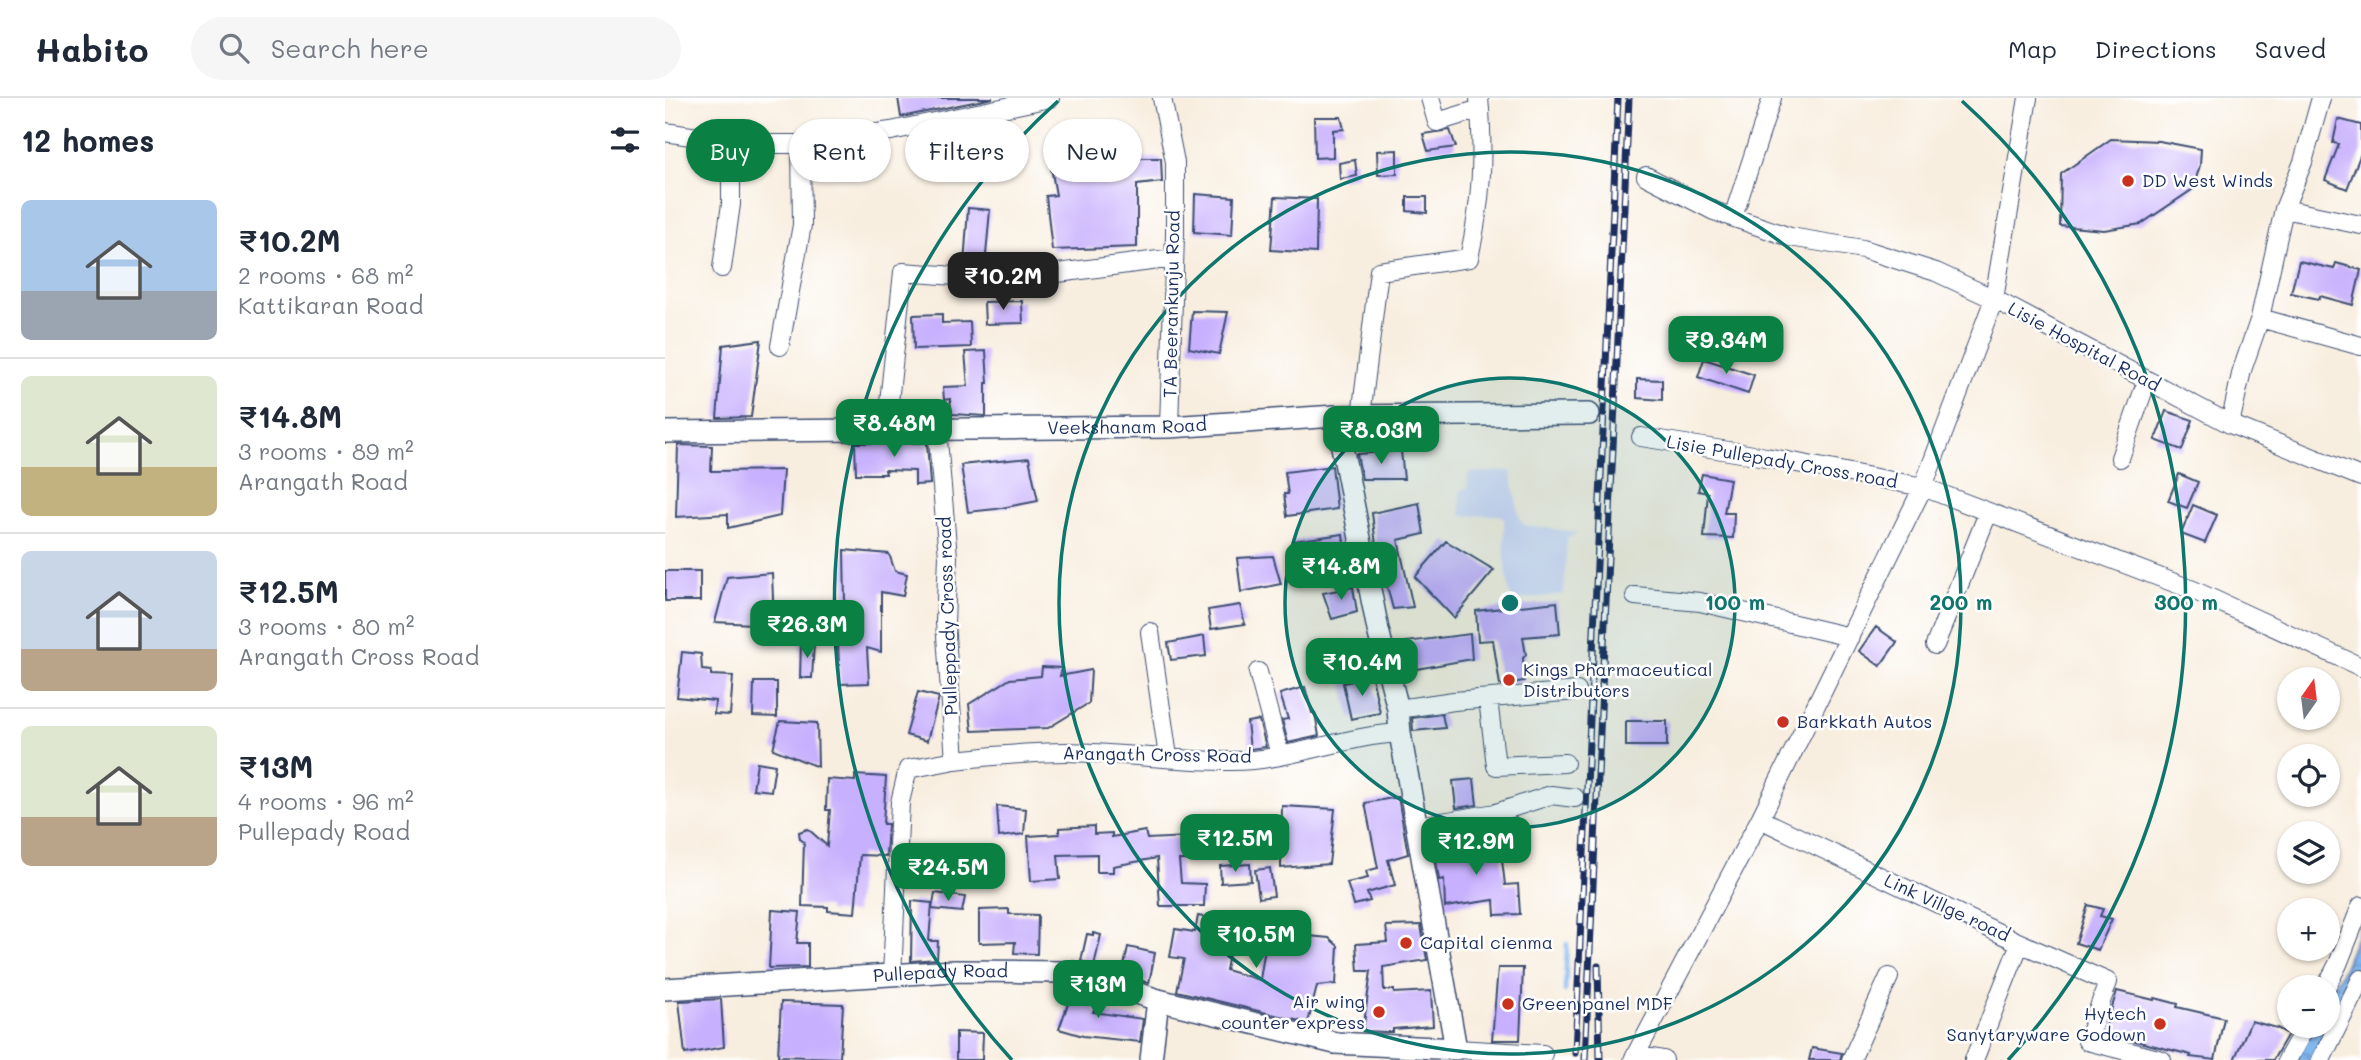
<!DOCTYPE html>
<meta charset="utf-8">
<style>
:root{--surface:#fff;--page:#f6f6f7;--text:#1f2937;--muted:#747a83;--line:#e0e1e3;--accent:#0b8043}
body{margin:0;font-family:Mali,sans-serif;background:var(--page);color:var(--text);height:100vh;display:flex;flex-direction:column;font-size:26px;white-space:nowrap}
*{box-sizing:border-box;margin:0}
p{font-size:23px;color:var(--muted)}
.icon{flex:none;width:38px;height:38px;fill:none;stroke:currentColor;stroke-width:2;stroke-linecap:round;stroke-linejoin:round}
.map{position:relative;flex:1;overflow:hidden}
.sheet{display:flex;flex-direction:column;background:var(--surface);width:665px}
.sheet>*{flex:none}
.guide{position:absolute;left:21px;top:21px;width:665px;height:63px;display:flex;gap:14px}
.needle{width:46px;rotate:14deg}
.controls{position:absolute;left:1612px;top:569px;display:grid;gap:14px}
.controls a{display:grid;place-items:center;width:63px;height:63px;border-radius:50%;background:var(--surface);box-shadow:0 2px 5px #0004;font-size:35px}
.price{position:absolute;translate:-50% -60px;padding:0 16px;border-radius:14px;background:var(--accent);color:#fff;font-size:23px;line-height:46px;filter:drop-shadow(0 2px 4px #0008)}
.price::after{content:'';position:absolute;left:50%;top:42px;width:21px;height:16px;margin-left:-10px;background:inherit;clip-path:polygon(0 0,100% 0,50% 100%)}
.price.selected{background:#222;color:#fff}
ul{padding:0;list-style:none}
li{display:flex;align-items:center;gap:21px;height:175px;padding:0 21px}
li+li{border-top:2px solid var(--line)}
li span{display:grid;place-items:center;flex:none;width:196px;height:140px;border-radius:10px;color:#555}
li>.icon{margin-inline-start:auto}
span .icon{width:84px;height:84px;fill:#fffc;stroke-width:1}
li b{font-size:30px}
h2{display:flex;justify-content:space-between;align-items:center;height:84px;padding:0 21px;font-size:30px}
.pill{padding:0 24px;border-radius:32px;background:var(--surface);box-shadow:0 2px 5px #0004;font-size:24px;line-height:63px}
.pill.selected{background:var(--accent);color:#fff}
header{display:flex;align-items:center;gap:42px;box-sizing:border-box;height:98px;padding:0 35px;background:var(--surface);border-bottom:2px solid var(--line)}
header strong{font-size:33px}
nav{display:flex;gap:38px;margin-inline-start:auto;font-size:24px}
.search{width:490px;height:63px;background:var(--page);display:flex;align-items:center;gap:18px;box-sizing:border-box;padding:0 24px;border-radius:38px;color:var(--muted);font-size:26px}
main{display:flex;flex:1;min-height:0}
.map>svg:first-child{display:block}
</style>
<header>
<strong>Habito</strong>
<div class="search"><svg class="icon" aria-label="search" viewBox="0 0 24 24"><circle cx="10" cy="10" r="6"/><path d="M15 15l6 6"/></svg>Search here</div>
<nav><a>Map</a><a>Directions</a><a>Saved</a></nav>
</header>
<main>
<section class="sheet">
<h2>12 homes<svg class="icon" aria-label="filters" viewBox="0 0 24 24"><path d="M4 7h16M4 17h16"/><circle cx="9" cy="7" r="2"/><circle cx="15" cy="17" r="2"/></svg></h2>
<ul>
<li><span style="background:linear-gradient(#a9c7e8 65%,#9aa5b1 0)"><svg class="icon" aria-label="home" viewBox="0 0 24 24"><path d="M3 11l9-7 9 7M6 9v11h12V9"/></svg></span><div><b>₹10.2M</b><p>2 rooms · 68 m²</p><p>Kattikaran Road</p></div></li>
<li><span style="background:linear-gradient(#dfe7d0 65%,#c2b280 0)"><svg class="icon" aria-label="home" viewBox="0 0 24 24"><path d="M3 11l9-7 9 7M6 9v11h12V9"/></svg></span><div><b>₹14.8M</b><p>3 rooms · 89 m²</p><p>Arangath Road</p></div></li>
<li><span style="background:linear-gradient(#c9d6e8 70%,#b9a48a 0)"><svg class="icon" aria-label="home" viewBox="0 0 24 24"><path d="M3 11l9-7 9 7M6 9v11h12V9"/></svg></span><div><b>₹12.5M</b><p>3 rooms · 80 m²</p><p>Arangath Cross Road</p></div></li>
<li><span style="background:linear-gradient(#dfe7d0 65%,#b9a48a 0)"><svg class="icon" aria-label="home" viewBox="0 0 24 24"><path d="M3 11l9-7 9 7M6 9v11h12V9"/></svg></span><div><b>₹13M</b><p>4 rooms · 96 m²</p><p>Pullepady Road</p></div></li>
</ul>
</section>
<div class="map">
<svg width="1696" height="962" viewBox="0 0 1696 962">
<defs>
<pattern id="water-waves" width="16" height="10" patternUnits="userSpaceOnUse" patternTransform="scale(1.75)"><rect width="16" height="10" fill="#80b7ef"/><path d="M0 5q4-4 8 0t8 0" fill="none" stroke="#6895c5"/></pattern>
</defs>
<rect width="100%" height="100%" fill="#fff"/>
<filter id="ink" filterUnits="userSpaceOnUse"><feTurbulence type="fractalNoise" baseFrequency=".0143" numOctaves="2"/><feDisplacementMap in="SourceGraphic" scale="14" xChannelSelector="R" yChannelSelector="G"/><feConvolveMatrix kernelMatrix="1 2 1 2 8 2 1 2 1" color-interpolation-filters="sRGB"/></filter>
<filter id="wash" filterUnits="userSpaceOnUse"><feTurbulence type="fractalNoise" baseFrequency=".00686" numOctaves="4" result="noise"/><feDisplacementMap in="SourceGraphic" scale="28" xChannelSelector="R" yChannelSelector="G"/><feGaussianBlur stdDeviation="1.57" result="paint"/><feColorMatrix in="noise" values="0 0 0 0 0 0 0 0 0 0 0 0 0 0 0 0 0 1.4 0 .05"/><feComposite in="paint" operator="in"/></filter>
<g filter="url(#wash)">
<rect width="100%" height="100%" fill="#f8eedf"/>
<path fill="#d3d8f9" d="M846,373L855,422L859,427L912,434L902,441L899,496L846,503L840,466L839,421L835,417L796,418L795,393L802,390L803,375Z"/>
<path fill="url(#water-waves)" stroke="#4e73a6" stroke-width="2" d="M1696,826V872L1648,962H1629L1648,928H1662L1663,900L1679,869Z"/>
<g fill="none" stroke-linecap="round" stroke-linejoin="round">
<path stroke="#80b7ef" stroke-width="4.5" d="M900,893L902,846"/>
</g>
<g id="blocks">
<path fill="#c7b0fd" d="M233,0H328L236,19Z
M649,19H676L679,31L668,32V59L650,60Z
M1673,21L1696,27V55L1682,91L1660,82L1674,46L1668,45Z
M332,26L339,56L315,61L310,33Z
M785,32L791,49L763,53L758,36Z
M1446,41L1494,43L1536,51L1535,67L1528,91L1476,126L1439,132L1395,128L1396,76Z
M451,44L458,60H496L497,84L472,87V149L387,152L381,98L391,97L384,58Z
M732,52V76L713,77L712,53Z
M690,62L692,78L675,81L674,65Z
M530,96L569,99L567,137L529,134Z
M610,99L652,101L651,155L606,152Z
M742,99H762V115L742,113Z
M303,110L325,112L320,168L299,167Z
M1634,163L1669,171L1671,165L1696,172L1688,207L1655,198L1654,201L1626,195Z
M357,203L358,225L320,226L319,204Z
M527,213L563,214L554,256L524,250Z
M277,216V225L305,224L306,249L249,251L248,217Z
M96,242L86,319L52,320L58,247Z
M321,253L323,285H321V318L287,316L285,301L279,302L278,289L303,288L300,254Z
M1039,261L1089,277L1083,296L1033,279Z
M972,281L997,282V302L972,300Z
M271,306V318H244V307Z
M1501,313L1528,322L1517,352L1490,342Z
M190,345H262L265,386L250,387V373L220,372L221,376H191Z
M13,347L47,348L46,373L118,372L115,418L63,430V416L11,419Z
M736,353L739,381H697L692,356Z
M364,360L373,403L331,411L303,414L296,367Z
M667,368L672,411L622,418L619,396H623L620,374Z
M1037,376L1065,381L1059,415H1069L1068,440L1039,439L1043,395L1033,393Z
M1514,376L1533,384L1522,410L1503,403Z
M754,405L759,436L733,442L748,509L728,511L711,447L707,415Z
M1528,407L1552,417L1540,445L1516,436Z
M678,436L681,466L630,473L628,443Z
M781,443L829,472L789,520L750,479Z
M179,452L224,456L230,473L242,476L238,498L216,494V554L202,550L204,585L175,586L171,504L180,506Z
M608,458L616,486L576,494L572,460Z
M0,473H35V503H0Z
M107,475L109,527L50,524L62,479Z
M688,489L692,514L667,521L658,495Z
M892,504L895,536L858,539L861,557L858,560L859,583L835,587L828,542L813,543L811,513Z
M575,507L580,526L546,531L543,512Z
M1211,529L1232,544L1215,568L1194,553Z
M805,536L807,561L746,572L741,544Z
M539,538L541,558L506,562L503,545Z
M136,544L149,545L147,580H135Z
M17,554L36,556L37,572L46,573V577L68,578L65,617L49,616L50,603L12,599Z
M377,569L397,570L395,578L426,572L424,605L383,630L307,633L304,606L345,581L376,578Z
M707,579L715,615L686,621L678,585Z
M89,584H112V619L88,618Z
M640,589L647,615H650L654,638L623,645L617,622L623,621L615,596Z
M253,594L274,599L262,643L241,637Z
M777,616L780,630L748,633L747,620Z
M594,622L601,649L585,651L582,624Z
M115,623L152,625L153,669L108,651Z
M961,623H1002V648H961Z
M92,664L110,667L106,693L88,691Z
M190,677L221,679L218,726H223L221,758L195,757L190,815L163,813V809L137,808L139,744L135,741L134,734L143,731L162,748L165,712H161L162,681L190,683Z
M809,681L812,707L791,710L788,683Z
M733,699L743,756L723,762L730,787L702,795L705,803L689,807L682,785L703,780L701,773L713,770L700,705Z
M332,708L361,711L359,736L334,739Z
M617,708L670,711L664,766L616,770Z
M429,728V736L447,735V739L480,733L482,741L544,738L548,762H514L516,785L540,786L539,808H495L492,760L448,768V774H432V756L393,757L395,781L366,783L363,738L394,736V730Z
M835,745L840,787L853,786L855,816L830,817L829,802L780,809L779,781L774,782L769,750Z
M585,766L586,783L556,785L555,768Z
M605,770L609,798L594,800L590,772Z
M270,795L300,799L297,814L267,811Z
M247,803L267,805L264,843H273L272,861L246,863Z
M1423,807L1438,811L1435,818L1447,821L1433,852L1411,845Z
M344,811V816L373,817L372,856L349,855L350,844L314,845V812Z
M107,812L135,814L132,845H143V869L104,870Z
M533,818L570,825L561,872L595,882L601,843L614,835L664,840L673,848L671,886L652,888L643,925L512,893L519,861L505,859L510,831L530,834Z
M756,827L762,862L718,869L719,892H729V895L766,893L768,928L728,931V934H722L698,933L706,873H693L691,846L723,844L721,828Z
M428,835L436,837L429,868L416,863L422,836L428,837Z
M463,849L490,855L484,885L457,877Z
M833,870H858L855,942H827Z
M409,889L436,897L428,914L478,921L475,944L418,938L394,931Z
M1452,893L1489,902L1490,900L1513,906L1512,909L1559,920L1550,962L1525,959L1526,957L1439,935Z
M56,901L59,949L20,956L14,903Z
M116,904L178,906L175,960L113,958Z
M1586,923L1612,930L1623,936L1608,962H1569Z
M291,934L318,935L317,962H291Z
M1147,950L1177,955L1175,962H1144Z"/>
</g>
</g>
<g filter="url(#ink)">
<use href="#blocks" fill-opacity="0" stroke="#3c4c71" stroke-width="2"/>
<g fill="none" stroke-linecap="round" stroke-linejoin="round">
<defs>
<path id="minor" d="M497,0L510,64V137L504,329
M765,0L772,24L815,11
M1363,0L1329,201L1565,326L1696,379
M0,34L77,46H136L226,33L385,0
M981,78L1049,113L1125,139L1198,151L1271,174L1329,201L1258,389L1528,492L1696,569
M1619,111L1696,127
M1068,119L1107,0
M57,170L66,106V44
M1595,220L1696,248
M115,248L137,127L136,46
M696,318L714,173L804,160C817,102 819,58 814,0
M1565,326L1577,272L1595,220L1619,111L1638,64L1656,0
M221,332L238,174L303,179H362L509,160
M1455,360L1482,282
M970,498L1035,504L1185,539
M485,534L503,659
M1270,547L1323,415
M593,574L615,657
M823,601L831,668L900,665
M733,611L789,603L912,593
M290,662C327,658 364,654 401,654C456,655 511,663 566,663C624,663 678,638 735,635
M1095,721L1355,845L1309,962
M750,723L759,727L831,715L886,697L910,700
M1355,845L1443,884L1422,943L1497,962
M227,878L235,704L243,671L290,662L280,524L283,459L272,330
M1661,889L1673,866L1696,808
M791,951L878,956
M971,957L999,962
M968,962L1095,721L1258,389L1101,359L976,339
M1186,962L1224,879
M1622,962L1641,928
M1656,962L1696,881"/>
<g id="tertiary">
<path id="s1" d="M0,334L504,329L671,318L924,316"/>
<path id="s2" d="M0,891L289,873L406,874L493,902L670,945L791,951L735,635L733,611L713,532L671,318"/>
<path d="M486,962L493,902"/>
</g>
</defs>
<use href="#minor" stroke="#3c4c71" stroke-width="20"/>
<use href="#tertiary" stroke="#3c4c71" stroke-width="24"/>
<use href="#minor" stroke="#fff" stroke-width="18"/>
<use href="#tertiary" stroke="#fff" stroke-width="21"/>
<defs>
<path id="rail" d="M933,868L935,962
M910,955L953,0
M920,962L964,0"/>
</defs>
<use href="#rail" stroke="#1b2f5e" stroke-width="7"/>
<use href="#rail" stroke="#fff" stroke-width="4.5" stroke-dasharray="13" stroke-linecap="butt"/>
</g>
</g>
<circle cx="845" cy="505" r="225" fill="#0f766e" fill-opacity=".12"/>
<g fill="none" stroke="#0f766e" stroke-width="3.5">
<circle cx="845" cy="505" r="225"/>
<circle cx="845" cy="505" r="451"/>
<path d="M347 962A676 676 0 0 1 393 3M1297 3A676 676 0 0 1 1343 962"/>
</g>
<g fill="#c8321e" stroke="#fff" stroke-width="2.5">
<circle cx="1463" cy="83" r="7"/>
<circle cx="844" cy="582" r="7"/>
<circle cx="1118" cy="624" r="7"/>
<circle cx="741" cy="845" r="7"/>
<circle cx="843" cy="906" r="7"/>
<circle cx="714" cy="914" r="7"/>
<circle cx="1495" cy="926" r="7"/>
</g>
<g text-anchor="middle" stroke-width="5" stroke-linejoin="round" paint-order="stroke">
<g font-size="18" fill="#1b2f5e" stroke="#fff" text-anchor="start">
<text x="1477" y="89">DD West Winds</text>
<text x="858" y="578">Kings Pharmaceutical<tspan x="858" dy="21">Distributors</tspan></text>
<text x="1132" y="630">Barkkath Autos</text>
<text x="755" y="851">Capital cienma</text>
<text x="700" y="910" text-anchor="end">Air wing<tspan x="700" dy="21">counter express</tspan></text>
<text x="857" y="912">Green panel MDF</text>
<text x="1481" y="922" text-anchor="end">Hytech<tspan x="1481" dy="21">Sanytaryware Godown</tspan></text>
</g>
<g font-size="18" fill="#1b2f5e" stroke="#fff">
<text transform="translate(507 206) rotate(-89)" y="6">TA Beerankunju Road</text>
<text transform="translate(1419 249) rotate(28)" y="6">Lisie Hospital Road</text>
<text dy="6" stroke="none"><textPath href="#s1" startOffset="462">Veekshanam Road</textPath></text>
<text transform="translate(1117 364) rotate(10)" y="6">Lisie Pullepady Cross road</text>
<text transform="translate(283 518) rotate(-92)" y="6">Pulleppady Cross road</text>
<text transform="translate(492 657) rotate(1)" y="6">Arangath Cross Road</text>
<text transform="translate(1282 810) rotate(25)" y="6">Link Villge road</text>
<text dy="6" stroke="none"><textPath href="#s2" startOffset="276">Pullepady Road</textPath></text>
</g>
</g>
<circle cx="845" cy="505" r="10" fill="#0f766e" stroke="#fff" stroke-width="3.5"/>
<g font-size="21" text-anchor="middle" font-weight="bold" fill="#0f766e" stroke="#fff" stroke-width="5" stroke-linejoin="round" paint-order="stroke">
<text x="1070" y="512">100 m</text>
<text x="1296" y="512">200 m</text>
<text x="1521" y="512">300 m</text>
</g>
</svg>
<div class="controls">
<a><svg class="needle" viewBox="-14 -14 28 28"><path d="M0-13l5 13h-10z" fill="#e53935"/><path d="M0 13l5-13h-10z" fill="#747a83"/></svg></a>
<a><svg class="icon" aria-label="locate" viewBox="0 0 24 24"><circle cx="12" cy="12" r="6"/><path d="M12 2v4M12 18v4M2 12h4M18 12h4"/></svg></a>
<a><svg class="icon" aria-label="layers" viewBox="0 0 24 24"><path d="M12 4l9 5-9 5-9-5zM3 14l9 5 9-5"/></svg></a>
<a>+</a>
<a>−</a>
</div>
<b class="price selected" style="left:338px;top:214px">₹10.2M</b>
<b class="price" style="left:1061px;top:278px">₹9.34M</b>
<b class="price" style="left:229px;top:361px">₹8.48M</b>
<b class="price" style="left:716px;top:368px">₹8.03M</b>
<b class="price" style="left:676px;top:504px">₹14.8M</b>
<b class="price" style="left:142px;top:562px">₹26.3M</b>
<b class="price" style="left:697px;top:600px">₹10.4M</b>
<b class="price" style="left:570px;top:776px">₹12.5M</b>
<b class="price" style="left:811px;top:779px">₹12.9M</b>
<b class="price" style="left:283px;top:805px">₹24.5M</b>
<b class="price" style="left:591px;top:872px">₹10.5M</b>
<b class="price" style="left:433px;top:922px">₹13M</b>
<div class="guide">
<a class="pill selected">Buy</a>
<a class="pill">Rent</a>
<a class="pill">Filters</a>
<a class="pill">New</a>
</div>
</div>
</main>
